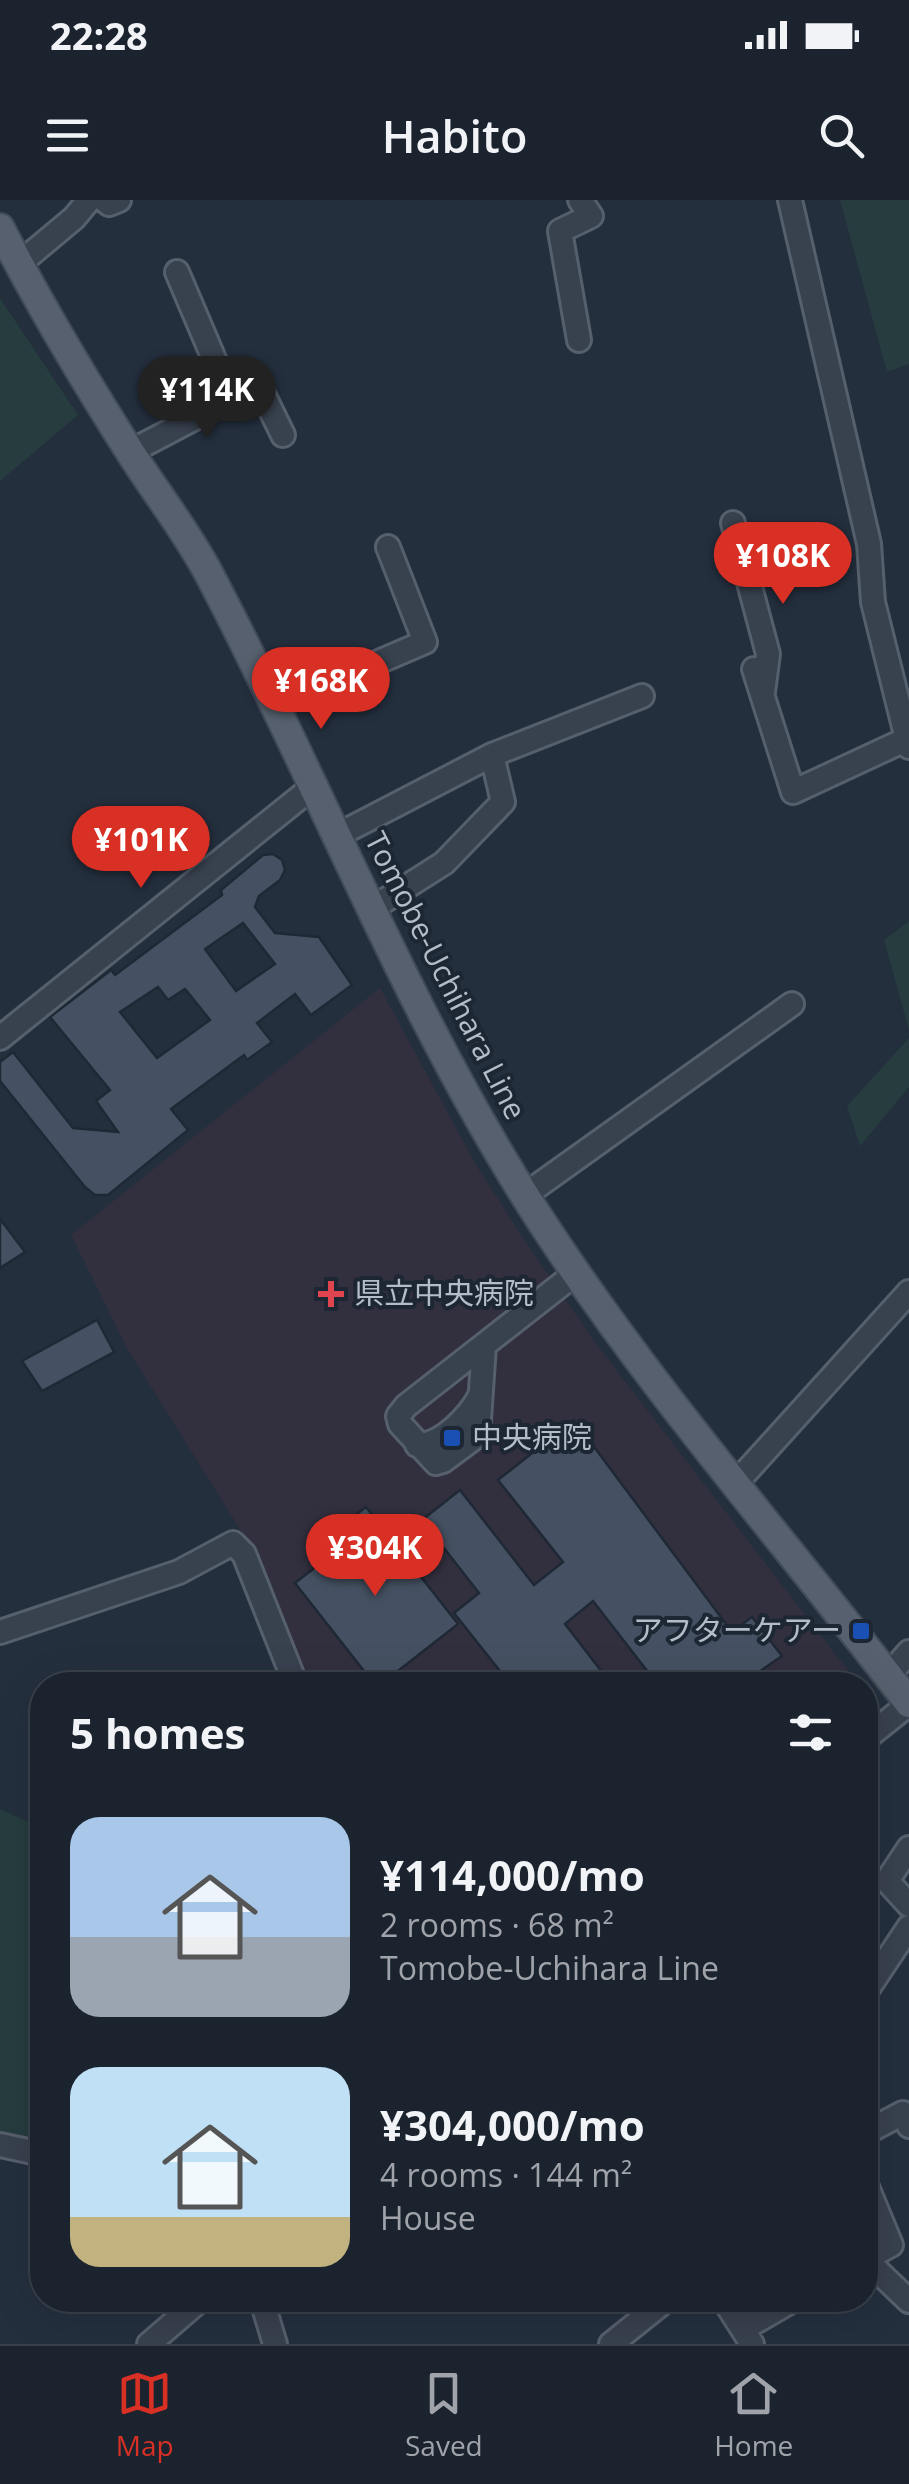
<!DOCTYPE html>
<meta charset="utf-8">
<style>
:root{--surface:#1b232e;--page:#282f3a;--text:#f1f3f6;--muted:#a0a4aa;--line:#39404a;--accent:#d93025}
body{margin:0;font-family:"Open Sans","Noto Sans JP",sans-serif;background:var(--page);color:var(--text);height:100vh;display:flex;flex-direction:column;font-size:38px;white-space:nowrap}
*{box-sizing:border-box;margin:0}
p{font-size:32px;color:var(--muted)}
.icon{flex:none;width:55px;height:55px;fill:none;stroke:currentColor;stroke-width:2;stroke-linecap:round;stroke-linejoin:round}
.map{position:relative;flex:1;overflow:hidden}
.side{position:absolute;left:30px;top:1472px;width:848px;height:640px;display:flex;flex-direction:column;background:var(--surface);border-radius:40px;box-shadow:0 10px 40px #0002,0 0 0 2px var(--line)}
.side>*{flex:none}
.price{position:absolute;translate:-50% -85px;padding:0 22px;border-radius:35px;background:var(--accent);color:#fff;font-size:32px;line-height:65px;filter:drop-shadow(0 2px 5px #0008)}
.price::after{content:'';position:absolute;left:50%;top:60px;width:30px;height:22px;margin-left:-15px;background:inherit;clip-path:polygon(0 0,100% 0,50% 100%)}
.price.current{background:#222;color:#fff}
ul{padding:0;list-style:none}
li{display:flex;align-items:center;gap:30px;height:250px;padding:0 40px}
li span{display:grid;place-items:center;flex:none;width:280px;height:200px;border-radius:30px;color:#555}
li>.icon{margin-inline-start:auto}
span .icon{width:120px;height:120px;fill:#fffc;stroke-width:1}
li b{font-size:42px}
h2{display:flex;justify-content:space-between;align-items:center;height:120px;padding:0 40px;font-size:42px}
.status{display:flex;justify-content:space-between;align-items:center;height:70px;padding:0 50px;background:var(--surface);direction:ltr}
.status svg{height:28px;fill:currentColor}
header{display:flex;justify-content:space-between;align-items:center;height:130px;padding:0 40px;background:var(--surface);font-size:45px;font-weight:600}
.tab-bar{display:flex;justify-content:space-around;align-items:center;height:140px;border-top:2px solid var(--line);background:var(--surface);font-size:28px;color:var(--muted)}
.tab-bar a{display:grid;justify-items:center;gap:5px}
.tab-bar .current{color:var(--accent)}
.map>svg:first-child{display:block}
</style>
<div class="status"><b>22:28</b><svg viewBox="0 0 49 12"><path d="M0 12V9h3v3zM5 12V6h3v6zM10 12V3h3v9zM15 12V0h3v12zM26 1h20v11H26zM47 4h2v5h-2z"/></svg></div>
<header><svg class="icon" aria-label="menu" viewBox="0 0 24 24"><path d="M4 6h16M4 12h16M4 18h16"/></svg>Habito<svg class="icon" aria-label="search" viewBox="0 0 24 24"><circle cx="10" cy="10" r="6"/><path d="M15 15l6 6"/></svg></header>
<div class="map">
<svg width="909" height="2144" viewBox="0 0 909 2144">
<rect width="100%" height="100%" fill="#242f3e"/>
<path fill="#32303f" d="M380,788L476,965L527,1044L597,1145L859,1485H295L256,1355L127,1148L71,1035Z"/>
<path fill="#263c3f" d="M840,0H909V164L887,172Z
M0,98L78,215L0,281Z
M909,721V830L884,740Z
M909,838V887L860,946L847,906Z
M0,1609L42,1628V1933L32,1941L0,1935Z"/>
<path fill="#455162" stroke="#1f2835" stroke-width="2.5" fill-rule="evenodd" d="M273,654L282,660L285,670L280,680L259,696L255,707L275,733L319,737L352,785L311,815L295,794L257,823L272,842L247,860L244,855L171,909L188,930L108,995H95L85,987L0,881V862L13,852L73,928L118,932L96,901L110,890L50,817L111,770L115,775L222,695L221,690L263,655ZM243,723L275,764L236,791L205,749ZM158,787L168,800L185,789L210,820L157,858L120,812Z
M0,1019L25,1052L0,1068Z
M97,1120L114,1152L42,1191L22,1161Z
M574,1220L732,1432L752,1417L782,1456L756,1474L764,1485H658L593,1401L565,1424L612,1485H511L454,1413L479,1393L422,1320L460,1290L534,1385L563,1362L498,1280Z
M366,1307L458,1424L380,1485H375L295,1383L335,1352L325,1338Z"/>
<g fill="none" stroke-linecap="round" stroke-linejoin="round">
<defs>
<path id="minor" d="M104,0L109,4L119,0
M790,0L869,344L873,402L909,547
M19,64L74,18L89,0
M177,72L231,199
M579,140L560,31L591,16L580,0
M130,252L231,199L260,188L283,235
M733,323L768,454L763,492
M754,469L793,592L905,540
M276,506L425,442L388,347
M338,635L492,555L642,496
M373,708L444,663L503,602L492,555
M0,838L314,586
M525,995L792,804
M484,1145L478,1235L443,1261L436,1263L400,1224L398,1216L406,1206C463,1162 519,1117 576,1073
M417,1245C442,1246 469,1216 480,1196
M736,1283L909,1092
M0,1432L179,1372L233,1343L244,1354L296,1485
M888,1476L909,1452
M865,1539L909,1504
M909,1648L887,1681L909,1705
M865,1793L909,1727
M865,1933L903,1913L909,1926
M0,1945L42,1954
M865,1982L891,2045L865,2059
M865,2059L909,2101
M259,2100L263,2104L275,2144
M724,2100L752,2144
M743,2129L793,2100
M149,2144L200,2100
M611,2144L666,2100"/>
<path id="major" d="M0,28C40,106 85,181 132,255C157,294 186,331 208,372C322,588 409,819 543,1024C653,1192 787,1344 909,1503"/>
</defs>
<use href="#minor" stroke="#565f6c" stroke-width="28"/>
<use href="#major" stroke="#414a57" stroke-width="32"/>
<use href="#minor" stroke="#38414e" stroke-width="22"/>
<use href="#major" stroke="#56606e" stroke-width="28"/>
</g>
<path fill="#e0444e" stroke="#1d2633" stroke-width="4" d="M326 1079h10v10h10v10h-10v10h-10v-10h-10v-10h10z"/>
<g fill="#1a4fb4" stroke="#1d2633" stroke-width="4">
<rect x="442" y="1228" width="20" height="20" rx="5"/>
<rect x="851" y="1421" width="20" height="20" rx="5"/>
</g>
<g text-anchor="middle" stroke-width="8" stroke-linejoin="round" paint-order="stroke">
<g font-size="30" fill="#b4bcc9" stroke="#1d2633">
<text transform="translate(445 776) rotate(63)" y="10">Tomobe-Uchihara Line</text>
</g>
<g font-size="30" fill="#b4bcc9" stroke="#1d2633" text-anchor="start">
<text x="354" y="1104">県立中央病院</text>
<text x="472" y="1248">中央病院</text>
<text x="841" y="1441" text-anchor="end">アフターケアー</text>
</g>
</g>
</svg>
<b class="price current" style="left:207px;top:241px">¥114K</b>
<b class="price" style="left:783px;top:407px">¥108K</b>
<b class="price" style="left:321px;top:532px">¥168K</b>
<b class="price" style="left:141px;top:691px">¥101K</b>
<b class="price" style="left:375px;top:1399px">¥304K</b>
<section class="side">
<h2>5 homes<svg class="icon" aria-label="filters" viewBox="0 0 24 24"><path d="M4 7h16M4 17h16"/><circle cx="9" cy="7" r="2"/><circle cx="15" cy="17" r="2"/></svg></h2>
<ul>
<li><span style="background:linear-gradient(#a9c7e8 60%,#9aa5b1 0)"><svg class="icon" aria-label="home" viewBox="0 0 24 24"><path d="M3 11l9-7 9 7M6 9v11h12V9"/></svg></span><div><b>¥114,000/mo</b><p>2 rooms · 68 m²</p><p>Tomobe-Uchihara Line</p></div></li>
<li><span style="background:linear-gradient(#bfe0f5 75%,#c2b280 0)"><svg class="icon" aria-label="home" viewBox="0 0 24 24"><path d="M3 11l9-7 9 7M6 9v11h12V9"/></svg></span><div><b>¥304,000/mo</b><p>4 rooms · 144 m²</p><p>House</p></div></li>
</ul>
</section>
</div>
<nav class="tab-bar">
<a class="current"><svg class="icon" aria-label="map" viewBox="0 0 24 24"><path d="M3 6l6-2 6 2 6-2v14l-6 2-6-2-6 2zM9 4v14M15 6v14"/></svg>Map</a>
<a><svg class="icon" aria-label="saved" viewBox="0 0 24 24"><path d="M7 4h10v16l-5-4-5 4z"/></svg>Saved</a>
<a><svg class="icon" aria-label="home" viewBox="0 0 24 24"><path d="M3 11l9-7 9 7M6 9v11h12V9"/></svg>Home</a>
</nav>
